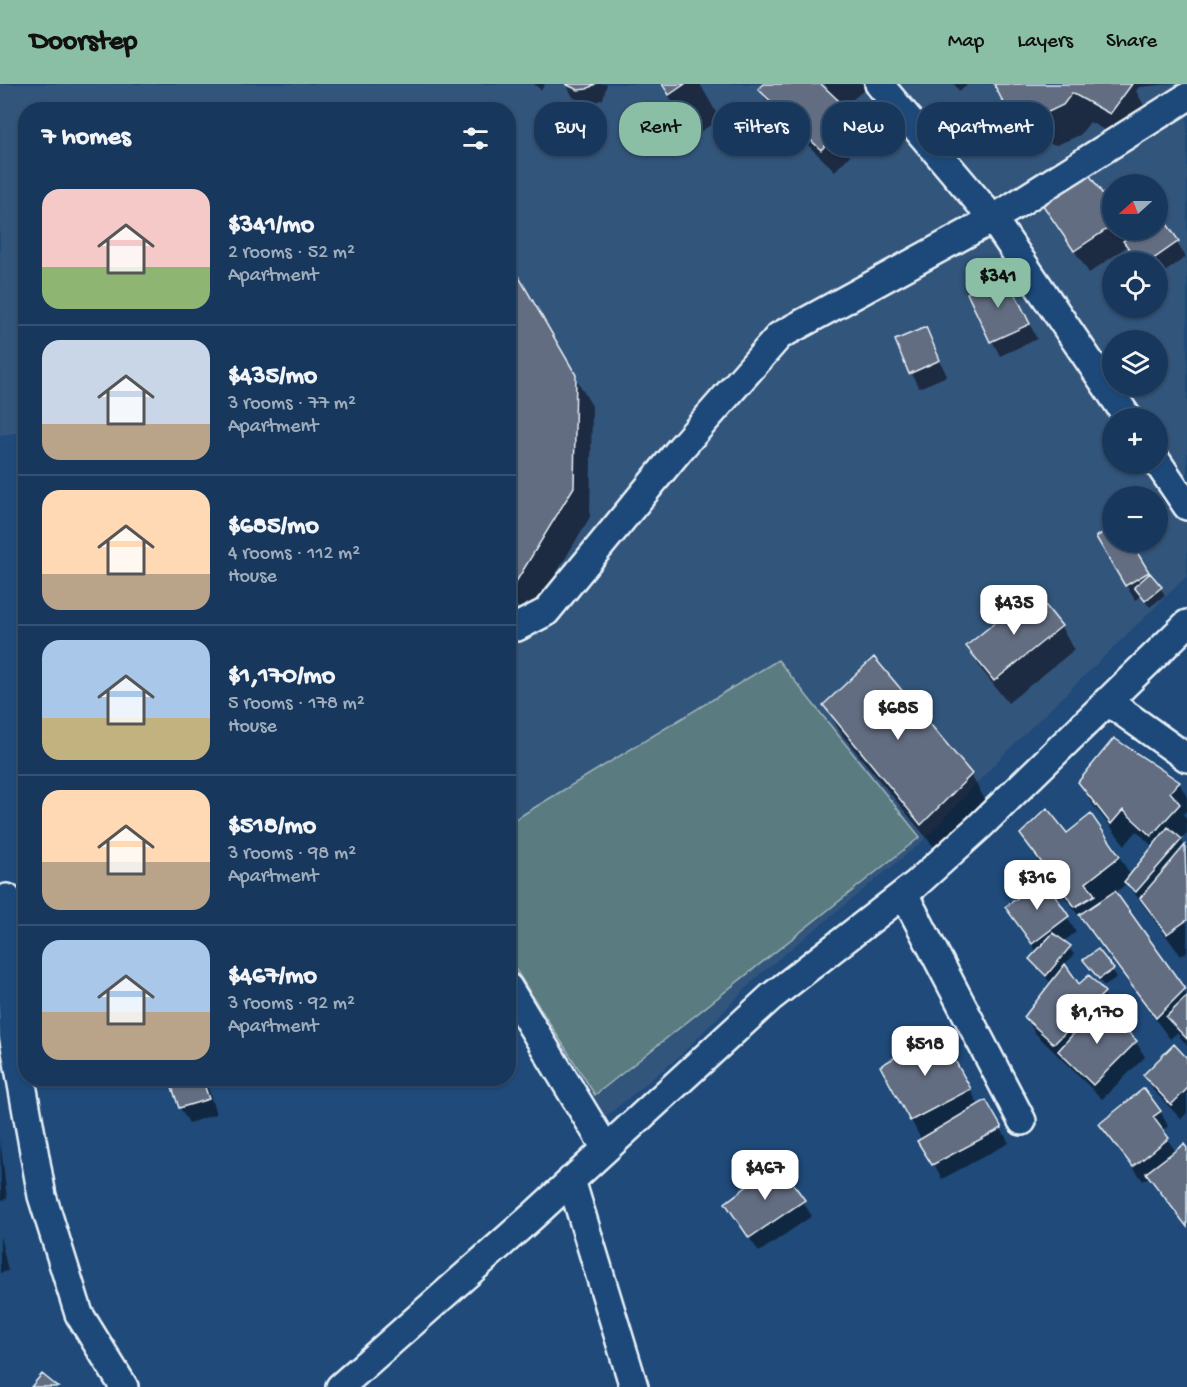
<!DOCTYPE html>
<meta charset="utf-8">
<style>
:root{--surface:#17385c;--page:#203f62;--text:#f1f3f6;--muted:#9eacbb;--line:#365272;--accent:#8abfa5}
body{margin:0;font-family:"Gochi Hand",sans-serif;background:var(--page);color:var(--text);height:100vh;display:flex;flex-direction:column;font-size:22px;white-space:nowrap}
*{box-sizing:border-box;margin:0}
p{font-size:20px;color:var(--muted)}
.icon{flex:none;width:33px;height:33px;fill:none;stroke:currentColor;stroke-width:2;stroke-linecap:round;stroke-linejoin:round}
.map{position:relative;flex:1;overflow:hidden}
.side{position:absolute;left:18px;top:18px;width:498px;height:984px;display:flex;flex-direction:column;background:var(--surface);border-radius:24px;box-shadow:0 2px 4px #0004,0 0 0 2px var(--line)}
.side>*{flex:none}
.top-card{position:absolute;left:534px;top:18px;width:562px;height:54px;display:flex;gap:12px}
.needle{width:39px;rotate:249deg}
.controls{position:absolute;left:1102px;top:90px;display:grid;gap:12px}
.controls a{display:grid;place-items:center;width:66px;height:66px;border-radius:50%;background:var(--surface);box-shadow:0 2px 4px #0004,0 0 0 2px var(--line);font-size:30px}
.price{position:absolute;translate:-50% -51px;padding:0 14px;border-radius:12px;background:#fff;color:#222;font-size:20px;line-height:39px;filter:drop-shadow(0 2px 3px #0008)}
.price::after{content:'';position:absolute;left:50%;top:36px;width:18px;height:14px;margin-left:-9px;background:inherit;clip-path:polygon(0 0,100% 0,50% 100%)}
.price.current{background:var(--accent);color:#111}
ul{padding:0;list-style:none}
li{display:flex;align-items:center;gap:18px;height:150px;padding:0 24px}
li+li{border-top:2px solid var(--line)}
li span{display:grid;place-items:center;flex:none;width:168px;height:120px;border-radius:18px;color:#555}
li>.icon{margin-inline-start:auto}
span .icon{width:72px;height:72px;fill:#fffc;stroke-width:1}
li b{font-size:26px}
h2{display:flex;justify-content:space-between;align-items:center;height:72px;padding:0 24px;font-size:26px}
.chip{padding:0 21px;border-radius:24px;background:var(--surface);box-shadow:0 2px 4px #0004,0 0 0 2px var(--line);font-size:21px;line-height:54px}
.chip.current{background:var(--accent);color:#111}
header{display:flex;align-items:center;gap:36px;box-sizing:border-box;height:84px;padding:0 30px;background:var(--accent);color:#111}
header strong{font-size:28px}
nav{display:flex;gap:33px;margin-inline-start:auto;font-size:21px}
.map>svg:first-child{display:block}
</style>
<header>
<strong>Doorstep</strong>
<nav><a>Map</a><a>Layers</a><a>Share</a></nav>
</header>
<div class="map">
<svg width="1187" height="1303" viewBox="0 0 1187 1303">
<rect width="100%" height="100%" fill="#1f4a7a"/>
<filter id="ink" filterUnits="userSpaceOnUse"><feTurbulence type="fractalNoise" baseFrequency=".0167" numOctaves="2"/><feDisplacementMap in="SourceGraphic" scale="12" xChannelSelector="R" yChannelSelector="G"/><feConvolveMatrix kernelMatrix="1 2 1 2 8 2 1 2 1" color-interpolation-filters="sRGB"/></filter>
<g filter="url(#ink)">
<path fill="#33547c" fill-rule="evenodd" d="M0,0H1187V492L1007,667L922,758L759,891L680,972L599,1038L509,891L508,26H26L25,348L0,351ZM1113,100H1158V146H1113ZM1113,178H1158V224H1113ZM1113,256H1158V302H1113ZM1113,334H1158V380H1113ZM1113,412H1158V458H1113Z"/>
<path fill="#5a7b80" stroke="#a1b6bc" stroke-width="1.5" d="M778,576L920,753L595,1011L509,875V739Z"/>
<path fill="#0007" d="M534,0H545L541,6Z
M566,0H607L603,15L588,21L573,13Z
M661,0H700L720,35L694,52Z
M765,0H822L830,9L825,0H872L843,23L853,32L866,55L835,87L773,28L760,6Z
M954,0H968L959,7Z
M996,0H1172L1139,3L1136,7L1149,30L1128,59L1090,38L1080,51L1057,61L1032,56L1015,36Z
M1040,114L1113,128V146H1124L1129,154L1141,146H1158L1159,132L1186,173L1158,193V178H1139L1128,162L1089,189Z
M508,187L518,194L592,322L590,433L529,535L508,512Z
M1014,208L1037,255L1000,272L969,210Z
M925,245L947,292L919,304L911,289Z
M1113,444V458H1129L1165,511L1150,523L1141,513L1135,516L1098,454Z
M1034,509L1061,543L1074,566L1008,619L981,585L968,563Z
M825,621L971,691L988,721L939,769L842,651Z
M1114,656L1179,699L1187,713V726L1183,730L1187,736V749L1181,756L1187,766V868L1181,872L1127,799L1115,809L1187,912V962L1177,949L1170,955L1035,773L1022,751H1067L1119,772L1131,792L1154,764L1137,747L1125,761L1093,721L1080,699Z
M1007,823L1067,833L1076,848L1063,858L1074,870L1064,881L1079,902L1103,909L1112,924L1107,929L1136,958L1145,973L1102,1015L1035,949L1026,934L1052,900L1035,882L1030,875L1037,868Z
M1098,867L1117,893L1104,902L1089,883Z
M952,972L979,1022L986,1018L1009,1059L942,1095L911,1036Z
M1187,976V1029L1181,1035L1153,1006L1145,991Z
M170,994H205L216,1030L189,1039L180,1024Z
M1160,1027L1168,1042L1162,1047L1176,1068L1187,1066V1145L1150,1092L1143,1097L1101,1040Z
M0,1054L7,1115L0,1116L1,1108Z
M778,1081L812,1132L759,1168L736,1134Z
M0,1152L8,1187L0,1189Z"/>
<path fill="#626d81" stroke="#e8f1f8" stroke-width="1.5" d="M565,0H595L587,5L578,6Z
M662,0H685L669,11Z
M763,0H821L854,31L821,66L758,5Z
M994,0H1132L1110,30L1072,9L1063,21L1040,32L1026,31L1013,26L1003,18Z
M1084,83L1113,125V141L1074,167L1038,114Z
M1160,130L1179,157L1149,178H1139L1123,157L1139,146H1158Z
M508,186L519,193L576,291L574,403L511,506L508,503Z
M1006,191L1030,240L990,258L967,209Z
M926,243L940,276L909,290L895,256Z
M1113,442V458H1131L1149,488L1125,502L1096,453Z
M1150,489L1162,503L1145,517L1134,503Z
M1034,507L1062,542L994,597L966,562Z
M874,573L972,690L921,741L823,621Z
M1114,654L1180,698L1170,708L1180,720L1151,752L1123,726L1111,740L1078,698Z
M1047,724L1067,749L1091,730L1120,772L1086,799L1095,811L1075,823L1020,750Z
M1168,743L1182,755L1136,808L1124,798Z
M1185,761L1187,836L1167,850L1140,814Z
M1044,795L1069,832L1032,860L1005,823Z
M1115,807L1185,905L1156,934L1079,831Z
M1053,849L1071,862L1046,892L1029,875Z
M1098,865L1114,885L1099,895L1083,876Z
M1065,880L1079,900L1089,891L1105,908L1054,960L1024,933Z
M1187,912V955L1166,933Z
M1100,920L1137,957L1093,1001L1058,967Z
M939,948L971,1005L910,1037L880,982Z
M1174,960L1187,974V1005L1171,1021L1143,991Z
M169,994H202L209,1015L179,1024Z
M1144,1004L1161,1027L1153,1033L1169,1054L1133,1083L1099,1040Z
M986,1016L1002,1044L932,1081L917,1057Z
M1184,1060L1187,1064V1143L1146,1089Z
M778,1079L805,1116L749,1154L725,1119Z
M42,1290L58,1303H31Z"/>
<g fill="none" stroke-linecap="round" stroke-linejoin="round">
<defs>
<path id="minor" d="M879,0L993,135L1128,334
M1158,379L1187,422
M508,540L517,543L546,528L680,365L779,252L993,135L1187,13
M1107,617L1187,674
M904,810L1022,1037
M7,814L13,950L42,1112L79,1230L124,1303
M508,903L605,1063
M571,1096L634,1303
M340,1303L535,1130L771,913L915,801L979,743L1187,540"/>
</defs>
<use href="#minor" stroke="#e8f1f8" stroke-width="32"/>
<use href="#minor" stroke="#1f4a7a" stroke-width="27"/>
</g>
</g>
</svg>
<div class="controls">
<a><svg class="needle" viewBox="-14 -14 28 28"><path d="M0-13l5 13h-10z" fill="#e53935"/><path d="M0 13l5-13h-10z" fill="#9eacbb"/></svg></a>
<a><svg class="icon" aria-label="locate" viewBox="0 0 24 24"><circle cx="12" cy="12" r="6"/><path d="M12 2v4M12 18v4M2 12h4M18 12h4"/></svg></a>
<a><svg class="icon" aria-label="layers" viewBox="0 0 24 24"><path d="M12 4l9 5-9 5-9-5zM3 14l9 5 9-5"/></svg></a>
<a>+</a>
<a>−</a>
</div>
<b class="price current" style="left:998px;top:225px">$341</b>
<b class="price" style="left:1014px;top:552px">$435</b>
<b class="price" style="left:898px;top:657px">$685</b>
<b class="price" style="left:1037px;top:827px">$316</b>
<b class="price" style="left:1097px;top:961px">$1,170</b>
<b class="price" style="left:925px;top:993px">$518</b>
<b class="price" style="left:765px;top:1117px">$467</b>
<div class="top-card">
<a class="chip">Buy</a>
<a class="chip current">Rent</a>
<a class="chip">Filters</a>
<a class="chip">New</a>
<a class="chip">Apartment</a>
</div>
<section class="side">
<h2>7 homes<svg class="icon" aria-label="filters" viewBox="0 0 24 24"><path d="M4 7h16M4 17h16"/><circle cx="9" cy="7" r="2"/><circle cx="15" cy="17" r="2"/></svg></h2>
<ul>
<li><span style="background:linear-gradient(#f6c9c9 65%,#8fb573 0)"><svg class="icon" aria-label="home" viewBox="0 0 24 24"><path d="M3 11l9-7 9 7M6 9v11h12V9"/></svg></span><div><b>$341/mo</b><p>2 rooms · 52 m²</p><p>Apartment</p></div></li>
<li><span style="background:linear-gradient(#c9d6e8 70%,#b9a48a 0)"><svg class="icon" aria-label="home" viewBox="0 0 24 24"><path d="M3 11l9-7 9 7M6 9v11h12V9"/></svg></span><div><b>$435/mo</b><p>3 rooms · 77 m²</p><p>Apartment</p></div></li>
<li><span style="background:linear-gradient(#ffd9b3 70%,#b9a48a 0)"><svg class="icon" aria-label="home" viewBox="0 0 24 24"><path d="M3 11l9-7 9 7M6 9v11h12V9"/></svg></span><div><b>$685/mo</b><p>4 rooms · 112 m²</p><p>House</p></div></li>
<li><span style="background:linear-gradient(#a9c7e8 65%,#c2b280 0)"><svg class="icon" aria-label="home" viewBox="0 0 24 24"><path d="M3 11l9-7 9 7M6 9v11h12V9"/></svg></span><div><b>$1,170/mo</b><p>5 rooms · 178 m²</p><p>House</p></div></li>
<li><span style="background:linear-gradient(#ffd9b3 60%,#b9a48a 0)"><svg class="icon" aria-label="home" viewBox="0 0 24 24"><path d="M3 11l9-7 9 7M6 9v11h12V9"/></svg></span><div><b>$518/mo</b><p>3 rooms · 98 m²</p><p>Apartment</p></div></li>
<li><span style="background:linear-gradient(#a9c7e8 60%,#b9a48a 0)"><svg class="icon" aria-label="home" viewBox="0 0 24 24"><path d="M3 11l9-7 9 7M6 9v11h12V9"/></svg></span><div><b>$467/mo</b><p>3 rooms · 92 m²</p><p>Apartment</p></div></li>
</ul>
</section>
</div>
